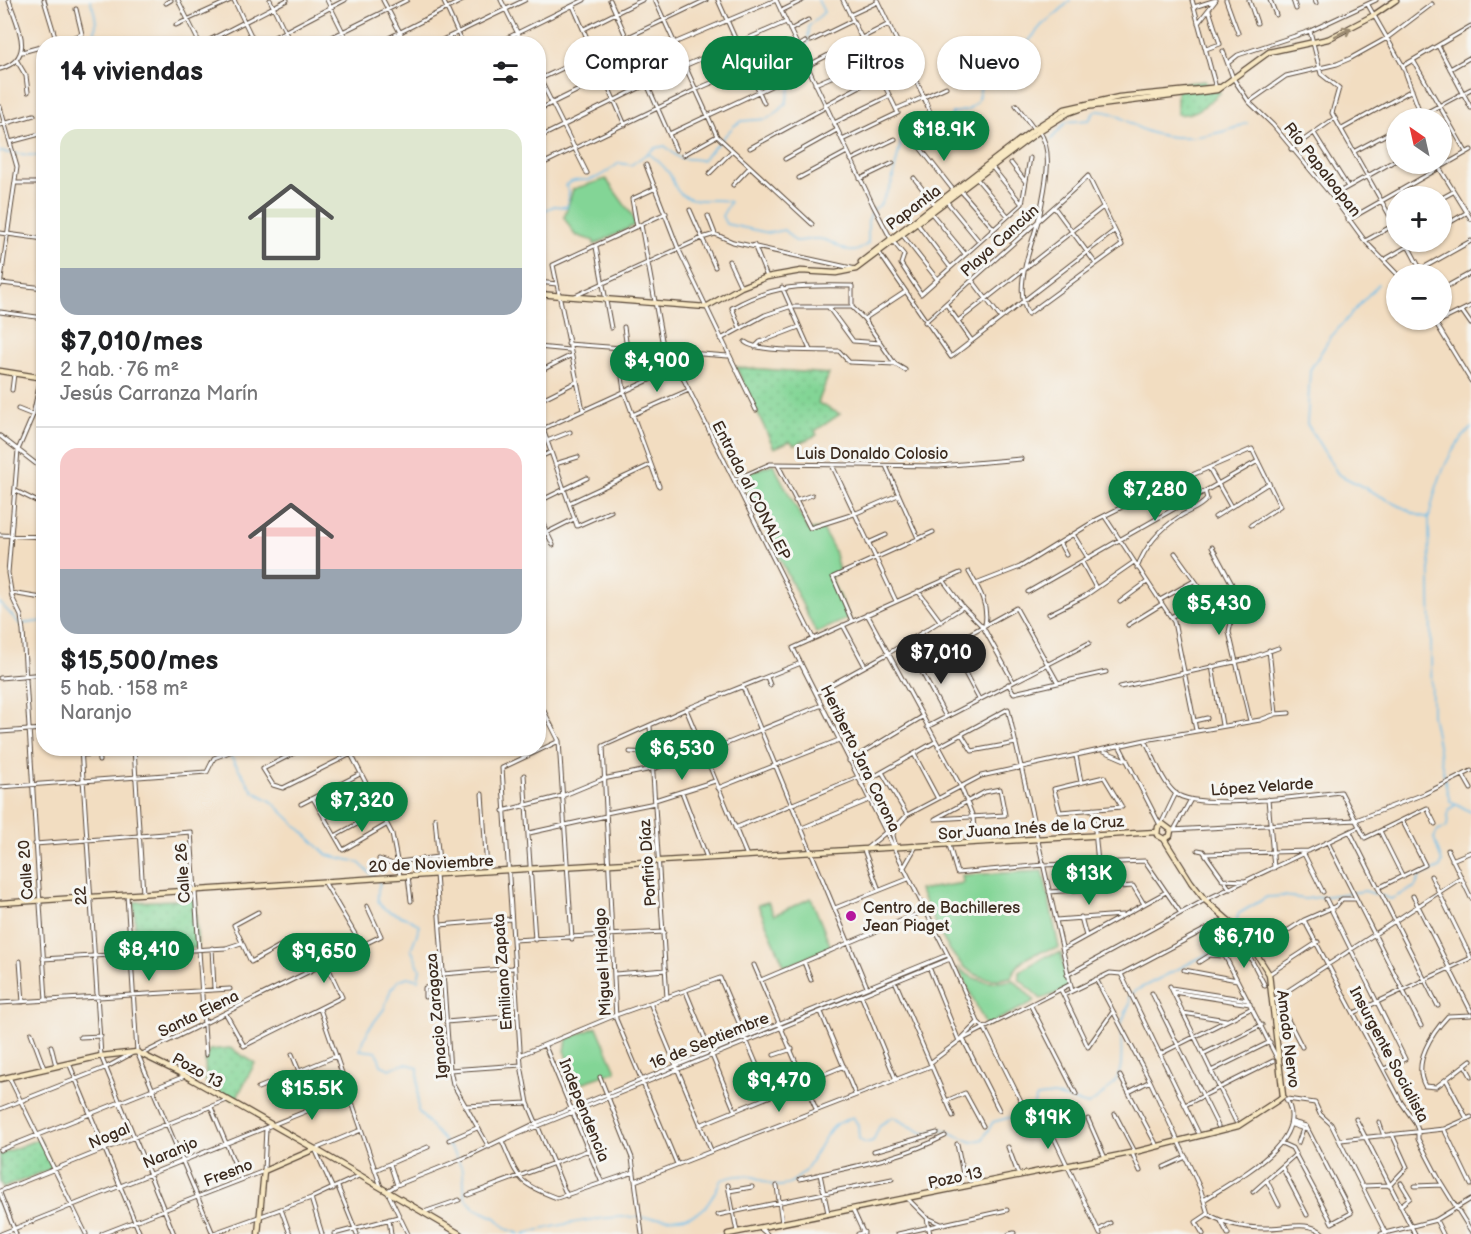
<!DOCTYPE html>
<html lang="es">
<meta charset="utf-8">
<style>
:root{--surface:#fff;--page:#f6f6f6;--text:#202124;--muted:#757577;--line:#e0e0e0;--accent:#0b8043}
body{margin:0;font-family:"Balsamiq Sans",sans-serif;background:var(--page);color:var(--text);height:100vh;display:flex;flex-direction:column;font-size:22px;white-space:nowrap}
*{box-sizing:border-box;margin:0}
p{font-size:20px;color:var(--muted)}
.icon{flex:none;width:33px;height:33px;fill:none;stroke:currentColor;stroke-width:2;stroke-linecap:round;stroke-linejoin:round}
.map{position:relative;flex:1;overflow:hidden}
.side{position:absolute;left:36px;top:36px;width:510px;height:720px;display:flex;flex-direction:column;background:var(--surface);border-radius:24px;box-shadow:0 2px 4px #0004}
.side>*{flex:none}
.top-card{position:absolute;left:564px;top:36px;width:570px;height:54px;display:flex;gap:12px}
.needle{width:39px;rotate:326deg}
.fabs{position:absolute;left:1386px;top:108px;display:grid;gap:12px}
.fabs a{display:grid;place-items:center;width:66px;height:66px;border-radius:50%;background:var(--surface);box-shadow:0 2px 4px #0004;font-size:30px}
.price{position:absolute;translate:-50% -51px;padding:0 14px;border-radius:21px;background:var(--accent);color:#fff;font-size:20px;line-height:39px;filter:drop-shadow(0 2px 3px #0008)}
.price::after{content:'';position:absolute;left:50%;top:36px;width:18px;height:14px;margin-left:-9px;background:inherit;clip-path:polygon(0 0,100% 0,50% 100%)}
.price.on{background:#222;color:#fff}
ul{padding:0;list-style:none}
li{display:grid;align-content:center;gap:12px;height:318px;padding:0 24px}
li+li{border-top:2px solid var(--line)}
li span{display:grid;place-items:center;height:186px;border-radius:18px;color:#555}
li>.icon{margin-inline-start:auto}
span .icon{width:108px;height:108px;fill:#fffc;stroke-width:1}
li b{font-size:26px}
h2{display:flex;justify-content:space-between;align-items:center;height:72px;padding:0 24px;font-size:26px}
.pill{padding:0 21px;border-radius:27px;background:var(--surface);box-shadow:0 2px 4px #0004;font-size:21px;line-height:54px}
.pill.on{background:var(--accent);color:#fff}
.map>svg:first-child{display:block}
</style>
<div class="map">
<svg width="1471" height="1234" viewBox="0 0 1471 1234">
<defs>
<pattern id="park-dots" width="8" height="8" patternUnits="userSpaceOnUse" patternTransform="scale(1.5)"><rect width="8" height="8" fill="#83d596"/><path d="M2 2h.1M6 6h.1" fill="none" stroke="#72b781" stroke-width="1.8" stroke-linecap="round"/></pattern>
</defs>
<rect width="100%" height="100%" fill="#f6f6f2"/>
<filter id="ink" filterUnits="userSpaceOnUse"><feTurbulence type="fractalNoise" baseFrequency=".0167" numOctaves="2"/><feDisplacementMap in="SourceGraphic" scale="12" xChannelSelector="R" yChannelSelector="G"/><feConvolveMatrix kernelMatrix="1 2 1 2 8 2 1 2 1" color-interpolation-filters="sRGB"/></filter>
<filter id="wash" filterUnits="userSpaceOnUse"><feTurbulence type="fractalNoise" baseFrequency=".008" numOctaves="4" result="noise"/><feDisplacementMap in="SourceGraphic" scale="24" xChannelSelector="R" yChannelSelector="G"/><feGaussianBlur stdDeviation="1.35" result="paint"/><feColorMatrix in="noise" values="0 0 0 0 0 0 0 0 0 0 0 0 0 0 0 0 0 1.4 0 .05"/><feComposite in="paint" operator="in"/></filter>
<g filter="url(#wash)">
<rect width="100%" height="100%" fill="#f2ddc1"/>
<path fill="#83d596" stroke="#5f805a" stroke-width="1.5" d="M606,179L632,215L635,225L594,245V241L575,235L564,218L573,189Z
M773,464L808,530L823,529L834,550L839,571L830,577L849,618L816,633L740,476Z
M1043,871L1059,948C1037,952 1021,955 1011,977C957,992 939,928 919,890L963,883L962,875Z
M811,898L831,947L785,967L758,905L768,902L774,915Z
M1061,953L1068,989L1041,999L1019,979V972L1046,956Z
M958,967C975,983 991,984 1014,980L1035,1001L986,1026Z
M597,1027L616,1071L576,1085L565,1051L567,1039Z"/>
<path fill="url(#park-dots)" stroke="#5f805a" stroke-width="1.5" d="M1205,81L1211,91L1219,90L1220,93C1206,104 1196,117 1177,114V84Z
M736,367L829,374L818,403L840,414L815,431L817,435L795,445L790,441L774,448Z
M195,899L198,948L136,952L134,902Z
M230,1048L255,1063L235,1101L206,1083L205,1062L209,1050Z
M39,1139L53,1168L3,1188L0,1181V1154Z"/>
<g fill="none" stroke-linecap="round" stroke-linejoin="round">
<path stroke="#6ebee9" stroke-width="1.5" d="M88,44C100,32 96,14 90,0
M44,90L40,98L44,116
M1051,140L1066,122L1089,120L1095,111C1118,110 1127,124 1146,131C1177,143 1218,136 1247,123
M0,152L39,156L44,154
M648,153C655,158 663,165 669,173C674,180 674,191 684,196C699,204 719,197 730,202L722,216L726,224L769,233L784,230L795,241C803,241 813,238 820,239C840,241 848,263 868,243V221L873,210L880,205L891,185L905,125L917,117L949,125L952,113L968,110L977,102L985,72L1002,69L1016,46L1021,48C1030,42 1034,34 1041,26C1050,17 1061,12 1070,0
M538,251L548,248L540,218L543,211L554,206L567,207L569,191L566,185C573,179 580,181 589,180C601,177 609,171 619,163L631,165L655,148L665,146L679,158L702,160L735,125L742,121L767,119L780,110L786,103L794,73L808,42L809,26L824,12L818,0
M1378,284L1330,338L1310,370L1307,424L1338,474L1415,514L1428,518
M0,603L20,624L44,621
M225,748L254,792L271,801L327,855L358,862L374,877
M1457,804L1450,801L1447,791L1432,715L1429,518C1435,485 1446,452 1471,428
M377,880L380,883C368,917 402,910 420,926L411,949L420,969L418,980L408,977L399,980L391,989L384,1009L368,1030L360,1050L377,1052L381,1065L390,1069C400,1064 408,1062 418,1068V1111L455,1154L463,1170L465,1197L474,1208L496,1218L507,1229L520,1234
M1121,1024L1130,1003L1129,997L1135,991L1229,943L1235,934L1238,914L1267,897L1284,896L1305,899L1365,891L1391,899L1415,887L1421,875L1440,868L1442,862L1434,838L1438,830L1447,827L1449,809L1457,804L1471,812
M524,1234C557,1225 590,1218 624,1217C644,1216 675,1222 693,1215C709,1209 714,1193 721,1180C733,1176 742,1174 754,1177C763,1180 774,1189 785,1185C812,1175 815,1147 832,1128C837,1123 846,1120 853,1117L858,1125L859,1139L865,1143L873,1141L880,1125L893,1117L923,1133L942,1129L972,1142L983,1139L993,1122L1030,1112L1037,1097L1054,1095L1088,1105C1125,1081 1122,1072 1121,1029"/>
</g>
</g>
<g filter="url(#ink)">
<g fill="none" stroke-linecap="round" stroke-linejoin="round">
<defs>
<path id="street" d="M44,0L57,43
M178,0L200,44
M234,0L255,44
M270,0L291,44
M327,0L349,44
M383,0L406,44
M443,0L463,44
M501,0L523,44
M610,0L676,150
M655,0L717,136L812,224
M718,0L764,103
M776,0L873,205L891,239L904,255L901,264L921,294L1022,204L1030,158
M877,0L924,97L896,109
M1192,0L1216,88
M1226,0L1238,33
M1249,0L1257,23
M1270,0L1276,15
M1293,0L1296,9
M1315,0L1316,3
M166,3L171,0
M1368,5L1403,66L1422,118
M573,6L625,125
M1194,7L1216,0
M781,11L803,0
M850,15L878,2
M1198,23L1216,0
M176,25L231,0
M584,29L642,0
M790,30L808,20
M1310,31L1321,74L1339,88L1332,113L1396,227
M811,41L852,21
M54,44L82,34L76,9
M202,44L287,0
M261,44L345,0
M318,44L407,0
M377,44L463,0
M434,44L525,0
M495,44L584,0
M1438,46L1471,108
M797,47L805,42
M1206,49L1220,44L1209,10
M1223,51L1233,78L1249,102L1273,125L1332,196L1365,241L1397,274
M22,52L44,46
M1413,60L1466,152
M17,61L26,76L28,92
M873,61L901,48
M1228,63L1238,55L1310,31L1376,0
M807,66L889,24
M1403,66L1471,26
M0,69C37,58 17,26 9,0
M1450,69L1471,57
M538,75L587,173
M538,80L706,0
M815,84L871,60
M883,84L913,71
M1249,102L1286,76L1337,64L1351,58L1387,38L1432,4
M825,105L879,76
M1016,105L1034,129
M0,107L17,167L0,286
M538,110L674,43L776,0
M931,115L924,97L946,87
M1416,118L1471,89
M834,123L889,96
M0,125L34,115
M1342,129L1412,90
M1314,133L1348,187
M669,134L788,78
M538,138L684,66L786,22
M842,140L898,113L843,0
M10,142L40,134
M918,145L954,191
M750,148L826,107
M1291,149L1335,118
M1355,151L1396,129
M683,155L717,136
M785,159L837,130
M851,160L895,139
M1011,163L1025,181
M1437,164L1471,219
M646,165L678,248L756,410
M538,166L695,90L797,46
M992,167L1021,203
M709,174L732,151
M799,178L847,152
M914,178L935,205
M860,179L893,163
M977,179L1008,216
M16,183H44
M733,185L750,167
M961,191L994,229
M1332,196L1396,160
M1442,198L1453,192
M947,202L979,241
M1054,207L1096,264
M690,210L715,267
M932,214L965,254
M708,216L715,234
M1348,220L1471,150
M916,222L950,267
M641,225L664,351
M637,227L632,199L656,188
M1442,227L1466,213
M0,233L44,239
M901,233L937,279
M1365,241L1394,225
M1406,242L1423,274
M754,245L767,277
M596,247L611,328
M878,251L951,357L1114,231
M1384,260L1415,242
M729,261L741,287
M1421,269L1471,241
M972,280L1000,317
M538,282L557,284
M1,283L44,288
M782,287L810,350
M1442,289L1471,273
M575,296L702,238L715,234L733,242L856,269
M946,304L972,341
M829,308L853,341L880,343
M1442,308L1447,318
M1462,311L1471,324
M0,312L44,318
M864,319L905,292
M1434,320L1471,381
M958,321L1103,207
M925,322C978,275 1030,228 1083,181L1088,176L1122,245L1028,314C1013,288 1031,248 1038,221L1040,214C1044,189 1055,152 1039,131
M1436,323L1471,306
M624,327L627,349
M740,328L732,308C774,284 805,285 852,286V307
M721,339L765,315L789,307H852L864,319L895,364
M745,342C758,353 820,350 839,351L849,362L895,364L905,370
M568,344L728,356
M538,347L569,350
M755,347L760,342L799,327
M618,348L624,391L659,486
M670,352L813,638
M538,372L570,356
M41,377L33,415L18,450L8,573L12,597L21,616L23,631L46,1000
M12,390L14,374
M538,401L576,382
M18,409L33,415
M583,410L553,265L666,213
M538,415L577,526L611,511
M632,415L689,390
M538,431L678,367
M0,436L44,470
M547,441L570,432
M538,458L551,452
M555,464L578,457
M778,465L810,528L854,514L898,495
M832,465L896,601
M886,466L918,538
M1209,468L1230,505
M734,480L770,464L939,466L1021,459
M1180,480L1189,500
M16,491L44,505
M795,501L812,495
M538,502L587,478
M569,503L650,465
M538,514L553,545
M1105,517L1174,622L1196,730
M1215,517L1269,483
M1073,534L1088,558
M0,535L44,537
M538,537L574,519
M868,543L886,535
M1060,544L1066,555
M1212,547L1234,588L1236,598L1229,632L1250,721
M1082,562L1096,588
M1137,568C1145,547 1160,529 1179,517C1189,510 1199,509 1207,499L1205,491
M969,572C979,589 989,605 985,625
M960,573L793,648L950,959L978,1022L985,1029L1024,1107
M943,580L963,607L983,627L1013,681
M976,584L1020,567L1098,519L1146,495L1252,449L1280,506L1251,525
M918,591L941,622
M1028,592L1258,461
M11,593L42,598
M1160,600L1194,581
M1120,602L1147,582
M867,614L961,787L973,817L975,842
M1049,614L1085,596L1134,562
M1171,617L1206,596L1175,553
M852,621L833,577L933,532
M843,625L865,666
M1128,625L1162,604
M950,645L979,699
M1269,650L1276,714
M1212,666L1222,725
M767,677L770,685
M0,678L44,674
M1008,684L1014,693L1106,672
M743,687L867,987
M1120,687L1248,659L1278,648
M816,693L889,653L963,607
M538,699L559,741L572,939
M686,709L747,856
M946,717L917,663L1016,608L1058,683
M1194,721L1207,718
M650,726L667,998
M927,727L1089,643
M0,732L44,729
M962,735L972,751L1016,743
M1145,740C1154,756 1161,781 1175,793C1198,812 1309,795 1341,792L1365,838L1427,808L1435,824
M559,741L502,768L521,1065L528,1103L567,1196
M938,747L1008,709L1072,991
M1120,747L1160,825
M81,748L101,1056L174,1234
M98,748L99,761
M134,748L143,894
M304,748L263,769L273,785L283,788L351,754
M348,748L392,834L400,876
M1104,751L1125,760
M630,752L651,753
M914,754L937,797
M82,755L99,754
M1076,756L1081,782
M849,761L922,717
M882,772L907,815
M524,775L535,940
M1463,775L1471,789
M1104,777L1122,807L1060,812L1054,789Z
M861,784L935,742
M0,787L207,772L214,758L240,748
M718,788L839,740
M1000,789L1005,815L935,819L985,792Z
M682,792L707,858
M482,794L487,870
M313,798L343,850L386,825
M1268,799L1274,868
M655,800L715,781
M301,804L358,775
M1093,809L1098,863
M503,811L562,796L603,779L652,769L703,753L822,705
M606,813L655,803
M324,818L369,794
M435,818L440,874
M1161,824L1176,793
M735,828L858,777
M802,828L869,800
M1171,830L1356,820L1424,794L1471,771
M1174,830L1190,801
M1380,831L1403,877
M1350,832L1438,1006
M529,833L606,816
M335,836L379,812
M1328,843L1421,1026
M35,844L191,832L206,1055
M949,845L957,873L1044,865L1145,861L1180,912
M896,847L893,836L894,829L907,815L981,776L1145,740L1260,720L1276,714L1289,713
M867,848L885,833
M864,850L879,890
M1198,850L1203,851L1230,889
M1448,850L1471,898
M1206,854L1309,851
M1304,854L1323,892
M379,859L399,866
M1452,860L1471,852
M398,862L438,857
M903,869L915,848
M436,874L450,1070L453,1084L489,1147
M408,876L411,901
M1431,876L1471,958
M1222,880L1247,881
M325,883L362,946
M1378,888L1425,865L1402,820
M1049,892L1133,886L1144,904
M127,895L137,1052L213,1234
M1413,896L1471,1011
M1326,899L1405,1059L1384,1069
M835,908L908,879
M258,912L234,925L251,962L287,942
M1081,917L1086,936
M1056,920L1122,915
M1304,920L1401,1102L1415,1122L1418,1130V1139L1440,1181L1471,1231
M440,925L511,919
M513,940L664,932
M1242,942L1265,986
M212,948L214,988
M1063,949L1166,892
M1256,951L1304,920L1336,906L1342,899H1355
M1225,956L1277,1058
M1225,956L1237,948L1244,936
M43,959L226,948L241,943
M20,961L23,1002
M804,962L811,980
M1199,962L1210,955L1225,956
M754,965L816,1109
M929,967L959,1041L978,1022
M1184,970L1237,980
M443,974L513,968
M615,974L666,970
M1121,974L1198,1132
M1269,974L1318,942
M1067,975L1205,900L1359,827
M1096,979L1150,1081L1200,1188L1208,1214C1225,1224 1244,1228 1264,1228C1283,1229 1309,1219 1324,1234
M761,980L924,911
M895,981L953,1116
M1170,986L1236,1122
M1171,988L1248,1000
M1061,990L1088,1047L1112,1013
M686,992L734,1109
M1173,992L1250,1004
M1152,993L1218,1126
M861,995L896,1080
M1064,995L1110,973L1121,974L1225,919
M425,997V988L443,985
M1272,1001L1461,878
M0,1003L230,989
M650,1003L711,1150
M1031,1006L1076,1094
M320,1009L381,1187
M821,1012L855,1094
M1356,1012L1471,958
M1183,1013L1226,1020
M226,1014L244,1046L342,997L326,963
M1471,1015L1448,1016C1432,1033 1412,1063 1425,1086L1436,1087L1471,1060
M1275,1019L1286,1016L1302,1047
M446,1022L516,1016
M31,1033L44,1068
M80,1037L101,1036
M963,1039L999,1110
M51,1046L56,1066
M545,1046L602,1183
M142,1054L381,936L367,906
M292,1054L299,1071
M1160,1054L1252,1008
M1203,1054L1262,1025
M520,1055L616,1015L720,978L770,1096
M774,1055L792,1049
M69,1063L140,1234
M930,1063L959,1041L1069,985
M1465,1065L1471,1076
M450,1070L521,1065
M1211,1071L1270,1042
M1120,1076L1157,1146
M9,1077L86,1234
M600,1077L632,1158L642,1234
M1447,1081L1467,1119
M258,1088L336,1056
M1129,1092L1150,1081
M1287,1099L1315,1103L1320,1114L1331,1124L1386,1234
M946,1101L965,1093L983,1126
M1185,1105L1273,1061
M465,1106L528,1103
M211,1107L241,1179
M0,1109L107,1067L131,1054
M1115,1114L1135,1152
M1088,1119L1105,1158
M1356,1119L1415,1234
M1379,1122L1384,1136
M700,1125L844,1066
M1048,1125L1100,1234
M1292,1125L1307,1130
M1444,1129L1471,1185
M449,1140L477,1128
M1341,1140L1444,1129L1471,1117
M501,1141L950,959
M502,1141C519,1180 517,1183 557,1198L634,1172
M1281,1143L1292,1148L1332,1223L1351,1213L1306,1126L1292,1122
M1298,1143L1303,1129
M957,1144L963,1174H973L974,1185
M1008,1147L1019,1176
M0,1150L185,1076
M874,1151L937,1133
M1132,1153L1140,1171
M390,1164L397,1185
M677,1164L616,1019L603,746L686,709L801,663
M1164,1167L1186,1157
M1282,1167L1307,1215
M375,1170L428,1147
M820,1174L828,1213
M800,1179C849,1167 900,1159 945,1136
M635,1181L931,1066
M1267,1181L1279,1205
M728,1185L737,1232
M777,1186L782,1223
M1364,1186L1388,1185
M1389,1186L1407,1167L1392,1134
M1415,1186L1442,1185
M338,1187L357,1234
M333,1189L315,1149L361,1130
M0,1191L227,1100
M729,1191L752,1187
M1253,1192L1296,1154
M0,1193L16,1234
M468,1195L589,1150
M311,1198L322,1234
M908,1199L927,1218L930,1234
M1204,1200C1233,1180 1312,1142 1286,1099
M1400,1206L1410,1198L1401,1183
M281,1209L290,1234
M853,1210L864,1234
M424,1212L459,1200
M718,1215L892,1179
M928,1218L941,1224
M389,1219L391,1234
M1436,1220L1443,1234
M1221,1221L1228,1234
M760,1228L767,1234
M1099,1230L1110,1223
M214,1233L311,1198L361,1175
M1,1234L349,1094
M102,1234L264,1171L266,1128
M334,1234L398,1217
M408,1234L387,1191L397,1185L464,1158L536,1123L947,955
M858,1234L864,1232
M898,1234L1007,1210
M1009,1234L1014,1233
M1203,1234L1196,1222L1208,1214
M1381,1234L1436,1220L1471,1199"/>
<path id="secondary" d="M861,262L1034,129L1065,109L1119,97L1221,87
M538,294L706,307L741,287L767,277L801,271L836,273L856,269L1039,131L1068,113L1085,107L1217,90L1269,52L1328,39L1374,15L1396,0
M0,371L44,378
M0,903L440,874L1156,832
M0,1079L101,1056L137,1052L186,1076L315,1149L460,1234
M258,1234L264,1171L315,1149
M728,1234L1135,1152L1238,1126L1278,1100L1283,1096L1269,974L1244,934L1205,900L1191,882L1164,839L1157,835L1158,827L1163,824L1171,830L1170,836L1164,839"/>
</defs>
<use href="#street" stroke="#564536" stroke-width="5"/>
<use href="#secondary" stroke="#564536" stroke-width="7"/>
<use href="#street" stroke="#fff" stroke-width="3"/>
<use href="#secondary" stroke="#f8e8c3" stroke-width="4.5"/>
</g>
<defs><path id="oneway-shaft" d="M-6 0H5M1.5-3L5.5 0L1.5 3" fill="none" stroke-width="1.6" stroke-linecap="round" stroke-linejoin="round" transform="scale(1.5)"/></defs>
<use stroke="#9a8970" href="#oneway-shaft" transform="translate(1343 32) rotate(-27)"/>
</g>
<circle fill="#b5179e" stroke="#f6f6f2" stroke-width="2" cx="851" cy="916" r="6"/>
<g text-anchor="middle" stroke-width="6" stroke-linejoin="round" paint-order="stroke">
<g font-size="16" fill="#3b2a1e" stroke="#f6f6f2">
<text transform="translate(1323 169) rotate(52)" y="6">Río Papaloapan</text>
<text transform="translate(913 207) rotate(-37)" y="6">Papantla</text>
<text transform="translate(999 240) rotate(-42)" y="6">Playa Cancún</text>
<text x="872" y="459">Luis Donaldo Colosio</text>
<text transform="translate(752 490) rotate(63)" y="6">Entrada al CONALEP</text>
<text transform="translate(861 758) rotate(64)" y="6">Heriberto Jara Corona</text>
<text transform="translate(1262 786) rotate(-4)" y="6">López Velarde</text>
<text transform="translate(1031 827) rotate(-4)" y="6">Sor Juana Inés de la Cruz</text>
<text transform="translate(431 863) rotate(-3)" y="6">20 de Noviembre</text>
<text transform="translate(647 863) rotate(-94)" y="6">Porfirio Díaz</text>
<text transform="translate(25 870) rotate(-94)" y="6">Calle 20</text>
<text transform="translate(182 873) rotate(-94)" y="6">Calle 26</text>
<text transform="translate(80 896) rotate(-94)" y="6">22</text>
<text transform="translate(602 962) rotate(-93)" y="6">Miguel Hidalgo</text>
<text transform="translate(502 972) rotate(-94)" y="6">Emiliano Zapata</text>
<text transform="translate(198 1013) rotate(-26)" y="6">Santa Elena</text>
<text transform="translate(436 1016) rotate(-95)" y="6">Ignacio Zaragoza</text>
<text transform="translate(1289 1039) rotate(83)" y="6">Amado Nervo</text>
<text transform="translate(709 1040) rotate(-22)" y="6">16 de Septiembre</text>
<text transform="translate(1390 1054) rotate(62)" y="6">Insurgente Socialista</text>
<text transform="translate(198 1070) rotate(29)" y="6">Pozo 13</text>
<text transform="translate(585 1110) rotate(68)" y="6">Independencia</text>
<text transform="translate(109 1135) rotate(-23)" y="6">Nogal</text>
<text transform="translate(170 1152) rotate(-23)" y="6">Naranjo</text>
<text transform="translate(228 1172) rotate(-21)" y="6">Fresno</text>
<text transform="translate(955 1177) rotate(-12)" y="6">Pozo 13</text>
</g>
<g font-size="16" fill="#3b2a1e" stroke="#f6f6f2" text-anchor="start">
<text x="863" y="913">Centro de Bachilleres<tspan x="863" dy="18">Jean Piaget</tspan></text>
</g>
</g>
</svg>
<div class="fabs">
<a><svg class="needle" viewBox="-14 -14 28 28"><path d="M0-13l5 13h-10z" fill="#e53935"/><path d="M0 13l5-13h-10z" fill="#757577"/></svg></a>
<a>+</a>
<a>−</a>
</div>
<b class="price" style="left:944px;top:162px">$18.9K</b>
<b class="price" style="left:657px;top:393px">$4,900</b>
<b class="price" style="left:1155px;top:522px">$7,280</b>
<b class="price" style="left:1219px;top:636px">$5,430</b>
<b class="price on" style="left:941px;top:685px">$7,010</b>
<b class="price" style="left:682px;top:781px">$6,530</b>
<b class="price" style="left:362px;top:833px">$7,320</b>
<b class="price" style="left:1089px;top:906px">$13K</b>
<b class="price" style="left:1244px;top:969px">$6,710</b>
<b class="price" style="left:149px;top:982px">$8,410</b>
<b class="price" style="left:324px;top:984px">$9,650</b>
<b class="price" style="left:779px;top:1113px">$9,470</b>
<b class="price" style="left:312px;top:1121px">$15.5K</b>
<b class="price" style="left:1048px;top:1150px">$19K</b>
<div class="top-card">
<a class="pill">Comprar</a>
<a class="pill on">Alquilar</a>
<a class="pill">Filtros</a>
<a class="pill">Nuevo</a>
</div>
<section class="side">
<h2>14 viviendas<svg class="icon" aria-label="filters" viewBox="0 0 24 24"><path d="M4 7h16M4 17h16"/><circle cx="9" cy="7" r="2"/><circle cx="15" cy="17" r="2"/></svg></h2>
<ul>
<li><span style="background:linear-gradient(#dfe7d0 75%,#9aa5b1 0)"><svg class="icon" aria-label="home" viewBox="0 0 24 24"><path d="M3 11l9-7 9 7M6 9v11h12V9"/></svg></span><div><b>$7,010/mes</b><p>2 hab. · 76 m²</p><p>Jesús Carranza Marín</p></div></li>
<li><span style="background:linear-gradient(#f6c9c9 65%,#9aa5b1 0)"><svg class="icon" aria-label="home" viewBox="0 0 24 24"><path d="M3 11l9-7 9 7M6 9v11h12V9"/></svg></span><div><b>$15,500/mes</b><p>5 hab. · 158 m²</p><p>Naranjo</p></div></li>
</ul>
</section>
</div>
